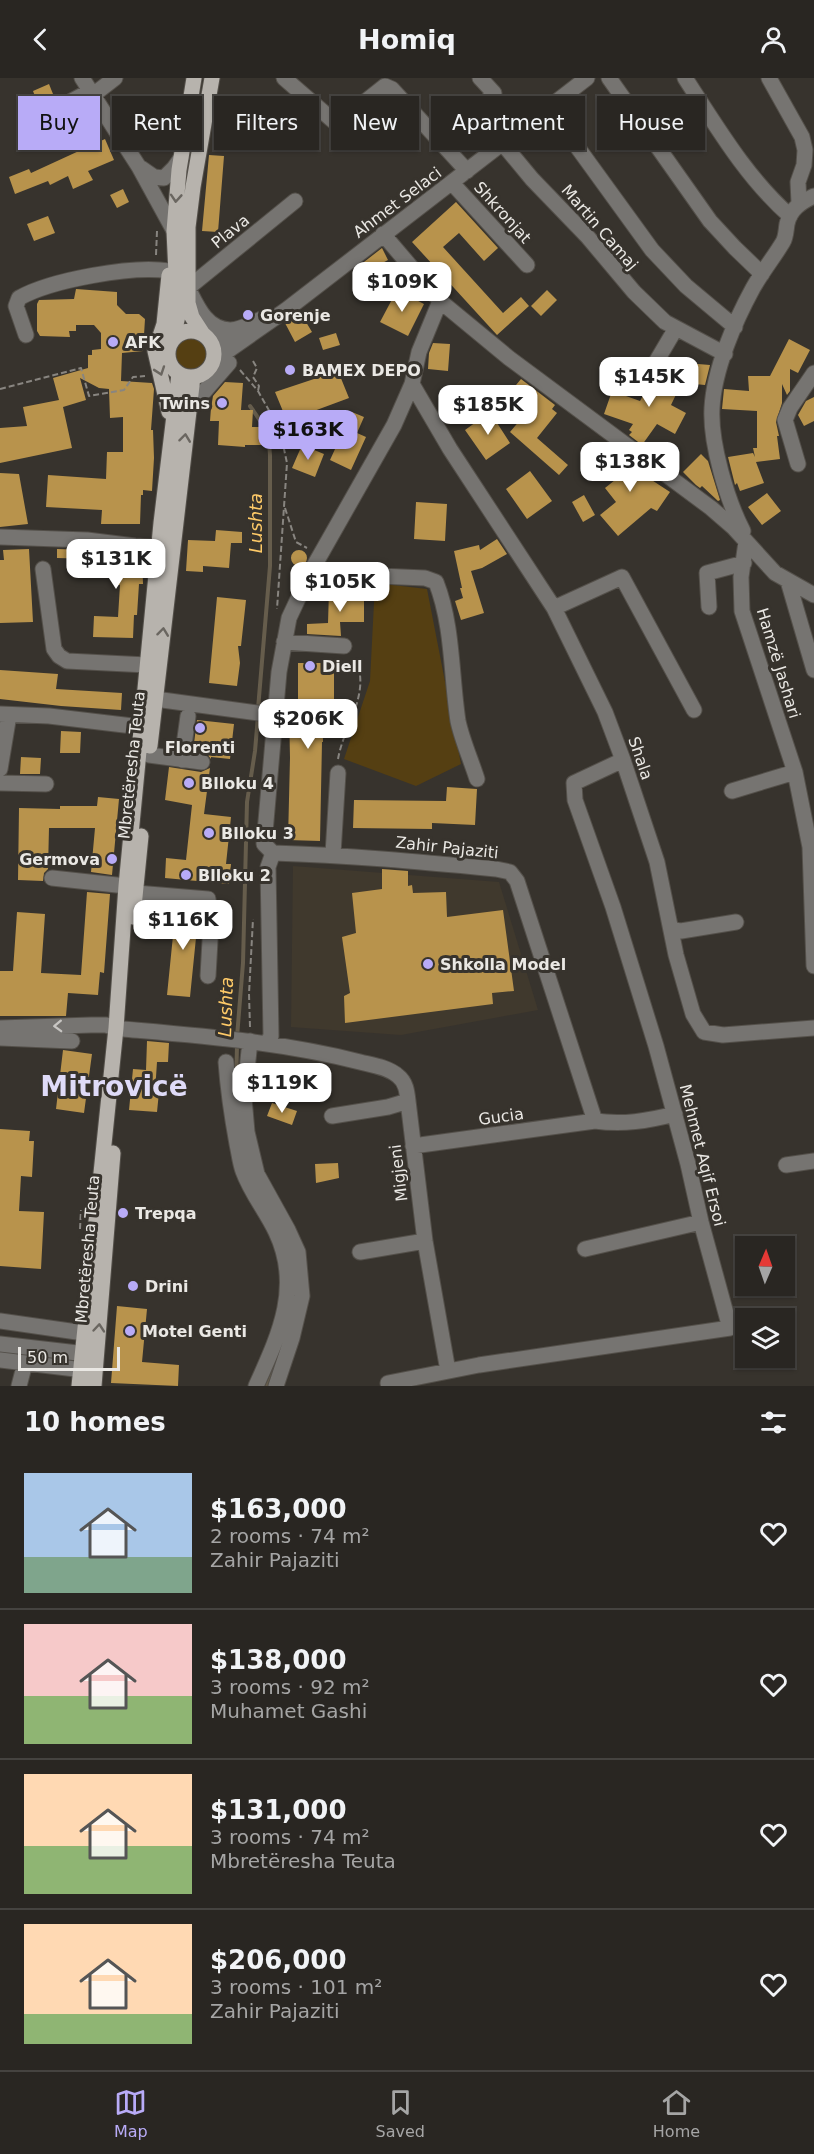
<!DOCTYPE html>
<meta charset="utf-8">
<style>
:root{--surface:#292622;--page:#312e2a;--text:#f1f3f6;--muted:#a5a5a5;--line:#454340;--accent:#b8abf7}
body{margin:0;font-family:"DejaVu Sans",sans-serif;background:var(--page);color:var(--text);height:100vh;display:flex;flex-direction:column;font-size:22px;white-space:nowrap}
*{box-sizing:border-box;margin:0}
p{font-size:20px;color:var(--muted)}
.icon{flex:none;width:33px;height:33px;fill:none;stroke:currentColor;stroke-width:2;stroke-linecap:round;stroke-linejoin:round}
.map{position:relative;height:1308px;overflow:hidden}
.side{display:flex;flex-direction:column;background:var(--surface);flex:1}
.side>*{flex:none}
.hud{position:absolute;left:18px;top:18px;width:778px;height:54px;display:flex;gap:12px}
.needle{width:39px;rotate:2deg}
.controls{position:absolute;left:735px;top:1158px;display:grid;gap:12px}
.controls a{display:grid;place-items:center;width:60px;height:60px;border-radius:0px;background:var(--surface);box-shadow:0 2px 4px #0004,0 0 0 2px var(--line);font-size:30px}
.scale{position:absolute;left:18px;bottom:15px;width:102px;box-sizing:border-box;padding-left:6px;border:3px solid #eae8e4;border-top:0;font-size:16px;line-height:21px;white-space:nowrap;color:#eae8e4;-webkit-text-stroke:4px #37332d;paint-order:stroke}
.price{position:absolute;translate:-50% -51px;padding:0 14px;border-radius:12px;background:#fff;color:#222;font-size:20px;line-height:39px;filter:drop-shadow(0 2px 3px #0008)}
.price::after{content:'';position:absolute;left:50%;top:36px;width:18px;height:14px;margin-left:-9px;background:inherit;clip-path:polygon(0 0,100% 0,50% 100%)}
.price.on{background:var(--accent);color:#111}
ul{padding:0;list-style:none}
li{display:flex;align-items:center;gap:18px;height:150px;padding:0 24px}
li+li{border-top:2px solid var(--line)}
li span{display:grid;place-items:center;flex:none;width:168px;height:120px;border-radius:0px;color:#555}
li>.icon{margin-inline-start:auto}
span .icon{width:72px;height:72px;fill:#fffc;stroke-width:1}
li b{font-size:26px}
h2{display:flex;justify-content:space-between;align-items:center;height:72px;padding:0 24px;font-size:26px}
.pill{padding:0 21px;border-radius:0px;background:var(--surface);box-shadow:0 2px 4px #0004,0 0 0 2px var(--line);font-size:21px;line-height:54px}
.pill.on{background:var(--accent);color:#111}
header{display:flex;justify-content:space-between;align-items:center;height:78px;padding:0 24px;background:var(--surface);font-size:27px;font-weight:800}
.tabs{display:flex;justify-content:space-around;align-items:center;height:84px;border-top:2px solid var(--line);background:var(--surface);font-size:16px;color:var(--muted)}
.tabs a{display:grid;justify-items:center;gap:3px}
.tabs .on{color:var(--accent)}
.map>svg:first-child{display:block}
</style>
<header><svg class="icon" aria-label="back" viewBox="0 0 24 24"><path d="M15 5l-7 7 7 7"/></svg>Homiq<svg class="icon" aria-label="person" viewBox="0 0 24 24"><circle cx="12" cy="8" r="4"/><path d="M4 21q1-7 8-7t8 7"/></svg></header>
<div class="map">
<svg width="814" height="1308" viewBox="0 0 814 1308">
<rect width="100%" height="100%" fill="#37332d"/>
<path fill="#40392d" d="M293,788L499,804L538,932L401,957L291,949Z"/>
<path fill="#553f12" d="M175 275a16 16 0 1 1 32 0a16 16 0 1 1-32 0Z
M375,505L427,511L461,686L416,708L344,681L370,603Z"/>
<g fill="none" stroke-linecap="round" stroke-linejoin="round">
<path stroke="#665d4c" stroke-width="4" d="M250,328C263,346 269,354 270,377V488L258,631
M237,959L243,885L247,724L255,673L258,638
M236,1010L237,967
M267,1308L273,1295"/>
</g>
<path fill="#b8934c" d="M49,6L55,21L39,29L33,13Z
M105,61L114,82L88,93L93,102L73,111L68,98L50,107L48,103L15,116L9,99L29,91L31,95Z
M209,77L224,78L218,154L202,153Z
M123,111L129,124L117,130L110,117Z
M456,124L498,170L484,183L459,155L443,169L503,235L521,219L529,228L497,257L412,164Z
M48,138L55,155L34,163L27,146Z
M382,170L388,182L375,189L380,198L369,203L363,191L357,196L355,191Z
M76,211L117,214V227L126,236H139L145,241L143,273L122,275L121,303L152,305L154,311L151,352H153L154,380L152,413L143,412V417H141L140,446H101L102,432L46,429L48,397L106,401L107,374H123V339L110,340L109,311L99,310L80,300L86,322L63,329L72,370L0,385V350L27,348L23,329L59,322L53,300L88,290V277H92V272L101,271V255L94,247H76V253H69L70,259L40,258L37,253V226L39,222L74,221Z
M397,212L424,226L408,258L380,244Z
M547,212L557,222L541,238L531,228Z
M300,234L312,254L295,264L285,245Z
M336,255L340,267L323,272L319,260Z
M789,261L810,272L798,295L790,291V313L787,317L782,306V325L776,344L779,358H777L780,381L756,384L764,405L740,413L737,405L735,407L728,379L753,375L755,379L753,370H757V333L722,331L724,311L749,313L748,298H770Z
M433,265L450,266L448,293L428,291L429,275Z
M686,285L710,287L705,307L684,305Z
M338,293L349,320L287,343L275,314Z
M661,295L682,304L671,327L686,335L675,356L657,346L642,367L629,357L632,354L629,352L633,346L604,336L612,313L640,323L653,299Z
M521,301L555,327L552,331L557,335L537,360L568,387L559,397L510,354L531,329L511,313Z
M225,304L243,305L241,332H253L252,349H263V367H245V369L218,367L219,343H210L211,330L213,318Z
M814,319V343L804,348L798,337L806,323Z
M352,334L364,339L357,355L366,359L351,392L330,382Z
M490,334L510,365L486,382L465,352Z
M302,367L324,376L315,399L292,390Z
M616,371L646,394L644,397L670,414L657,433L651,430L618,458L600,437L616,424L605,410L615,402L600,387Z
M701,376L708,383L720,422L718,423L702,408L700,410L696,407L683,394Z
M530,393L552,423L527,441L506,411Z
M0,395L19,396L28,446L0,449Z
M767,415L781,433L762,447L748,429Z
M584,417L595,437L583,444L572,424Z
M416,424L447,426L445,463L414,461Z
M216,452L242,454V465H231L229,490L203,488V494L186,493L188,462L215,463Z
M497,461L507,476L482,490L471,493L484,535L461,542L455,523L463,520L460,510H462L454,473L479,467L480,472Z
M29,471L33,544L0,545V482H4L3,472Z
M57,471L86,472L142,478L143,506H139L137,537H134L133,560L93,559L94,538L118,539L120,507H115L114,490L94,488L95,481L57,480Z
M291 480a8 8 0 1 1 16 0a8 8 0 1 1-16 0Z
M329,513L364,514V544H340L341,558L307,556V546L328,545Z
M217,519L246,522L241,568H238L240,585L237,608L209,605Z
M298,585H334V622H322L323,664H322L320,763L288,762L290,680L289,631H298Z
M0,592L58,596L56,611L122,615L121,632L61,628L0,621Z
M197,642L234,646L230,681L211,679V681L207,676L193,673Z
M61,653L81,654L80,675H60Z
M21,679L41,680L40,696H20Z
M169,689L201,694L210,690L204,736L231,739L226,786H231L229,806L165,800L166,780L186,782L192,727L165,722Z
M447,709L477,711L475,747L432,745V751L353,750L354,722L446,723Z
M98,719L119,721L112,797L91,794L95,750H49L48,791L44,795L43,803L18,802L19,730L60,731V728H97Z
M382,791L408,793V808L412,807L413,815L446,814L447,839L503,832L514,913L492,915L493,926L345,945L344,918L350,915L342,859L356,855L352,815L382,811Z
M87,814L110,816L104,895L100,894L98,917L68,915L66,938H0V893H13L17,834L45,836L41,895L81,897Z
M176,828L199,830L190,919L167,917Z
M147,963L169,965L168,984H157L155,1014H159L157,1034L129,1032L133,991L146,992Z
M63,972L92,976L84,1035L56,1031Z
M272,1025L297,1033L292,1047L267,1038Z
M0,1051L30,1053L29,1063H34L32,1099L21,1098L19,1133L44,1134L41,1191L0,1188Z
M338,1085L339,1100L316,1105L315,1086Z
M117,1228L147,1231L142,1284L179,1287L178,1308L111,1305Z"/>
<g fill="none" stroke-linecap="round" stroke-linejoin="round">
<defs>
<path id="minor" d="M82,0L139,89L174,153
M284,0L337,46L385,8L392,11L467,93
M480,0L494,15L490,19L519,53
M609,0L710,143L735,170L762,196
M685,0C717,49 746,99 790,138
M769,0L802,59L805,72L804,87L798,104L799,125
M93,17L115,0
M549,30L652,172L686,208L735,249
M31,45L90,13
M503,66L532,101L587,158L634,214L665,244L725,276
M141,90L154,99L164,100L174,90L181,80
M452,105L527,187
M383,156L440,223L509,280L711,430L733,449L775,495L814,517
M440,223L419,274L412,306L394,347L310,495L289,540L279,594L264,766L273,775C348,777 422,784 496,791L510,794L517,803L595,1043
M266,239C256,243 241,252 230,252C206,251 197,228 188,210L295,123
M26,257L16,228L19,220C51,202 133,187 169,193
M210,262H228L243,254
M653,289L676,250
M210,290L226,274L286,232L587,0
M412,306L450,371L554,530L605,634L623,682L657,784L676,877L693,936L704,954L723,957L814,950
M190,327L202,316L229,285
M798,386L785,342L790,330L814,295
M743,453C727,422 710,365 712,330C714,291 735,243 753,210C762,194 774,179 783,164C786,159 786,152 787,146C790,131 801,124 814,118
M0,459L87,462L135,468L170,470
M746,464L741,499L742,533L795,694L810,769L814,888
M43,491L54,571L59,578L67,583L147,587
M310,495L425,500L436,504C453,547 451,597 458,643C462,662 471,682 477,701
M788,503L814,592
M709,529L707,495L744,485
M554,530L622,499L694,632
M284,564L344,568
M155,621L258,635
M0,636L49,638L141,649
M149,677L202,684
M182,682L188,638
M0,691L9,637
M0,705L46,706
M732,713L795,694
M333,776L338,695
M52,800L126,808
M136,815L208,821L211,845L208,898
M671,851L681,853L736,844
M0,950L91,947H106L116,950
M123,951C203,958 282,964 360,984C372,987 388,989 398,998C406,1004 407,1014 408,1023L425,1163L448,1293
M0,960L72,963
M250,963L244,1020L247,1054L257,1096L288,1152L298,1174L302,1218L292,1260L276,1308
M267,965L271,958L268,789L273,775
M226,984C228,1012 232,1039 237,1066C239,1075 240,1085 243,1093C251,1115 266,1133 276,1154C302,1209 279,1257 256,1308
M332,1038L388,1029L408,1023
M413,1068L595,1043C623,1047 647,1043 675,1036
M786,1087L814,1083
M585,1171L701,1144
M360,1174L425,1163
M0,1243L84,1255
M0,1266L95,1277
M0,1282L92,1293
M388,1305L479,1287L730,1250L701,1144L688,1086L656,968L613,829L575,722L574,705L623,682
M19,1308L25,1285"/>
<path id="major" d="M169,197L164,246L155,273L169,334
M168 276a23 23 0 1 1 46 0a23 23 0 1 1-46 0Z
M203,256L192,239L188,225V149L193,109L212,0
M172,263L178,238L174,153L179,92L194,0
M150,668L193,299
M133,839L141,758
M79,1308L116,950L126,808L161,445L179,296
M94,1308L113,1075"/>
</defs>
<use href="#minor" stroke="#54504a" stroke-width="17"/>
<use href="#major" stroke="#54504a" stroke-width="17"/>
<path stroke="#888580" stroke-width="2" stroke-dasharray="6 3" stroke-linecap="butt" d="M156,177L157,153
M253,283L257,290L253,299L259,308L258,313
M240,292L258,313L271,336L281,357L287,385L277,531
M0,311L81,290L89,318L124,312L133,299L145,298
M285,430L296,464L307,470
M338,681C344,646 373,614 354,578
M250,949L249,916L253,841
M80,1151L81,1132"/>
<use href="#minor" stroke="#767471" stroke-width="15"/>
<use href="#major" stroke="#b7b3ad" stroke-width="15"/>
</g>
<defs><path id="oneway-chevron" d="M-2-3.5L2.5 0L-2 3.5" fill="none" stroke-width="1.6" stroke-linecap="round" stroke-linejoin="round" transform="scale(1.5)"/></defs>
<g stroke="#6a6660">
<use href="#oneway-chevron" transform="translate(176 120) rotate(94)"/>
<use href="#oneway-chevron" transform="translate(160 293) rotate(71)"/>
<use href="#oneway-chevron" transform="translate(185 360) rotate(-83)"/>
<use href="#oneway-chevron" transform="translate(163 554) rotate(-83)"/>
<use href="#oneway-chevron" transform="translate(99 1250) rotate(-85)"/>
</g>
<use stroke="#c7c5c2" href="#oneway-chevron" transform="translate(58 948) rotate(178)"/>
<g fill="#b8abf7" stroke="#37332d" stroke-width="2">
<circle cx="248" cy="237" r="6"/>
<circle cx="113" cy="264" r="6"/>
<circle cx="290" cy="292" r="6"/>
<circle cx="222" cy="325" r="6"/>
<circle cx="310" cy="588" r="6"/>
<circle cx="200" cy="650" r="6"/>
<circle cx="189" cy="705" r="6"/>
<circle cx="209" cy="755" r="6"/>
<circle cx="112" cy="781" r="6"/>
<circle cx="186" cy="797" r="6"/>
<circle cx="428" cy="886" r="6"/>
<circle cx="123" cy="1135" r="6"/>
<circle cx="133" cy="1208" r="6"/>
<circle cx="130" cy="1253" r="6"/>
</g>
<g text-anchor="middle" stroke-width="6" stroke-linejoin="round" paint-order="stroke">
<g font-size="16" fill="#eae8e4" stroke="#37332d">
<text transform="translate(397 124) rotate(-37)" y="6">Ahmet Selaci</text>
<text transform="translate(503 134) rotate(48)" y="6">Shkronjat</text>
<text transform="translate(600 149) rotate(49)" y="6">Martin Camaj</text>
<text transform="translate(230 153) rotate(-39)" y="6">Plava</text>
<text transform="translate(779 585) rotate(73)" y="6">Hamzë Jashari</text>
<text transform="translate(641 680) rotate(71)" y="6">Shala</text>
<text transform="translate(131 687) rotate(-84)" y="6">Mbretëresha Teuta</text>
<text transform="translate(447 769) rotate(6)" y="6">Zahir Pajaziti</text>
<text transform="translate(501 1038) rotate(-8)" y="6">Gucia</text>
<text transform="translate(703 1077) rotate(76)" y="6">Mehmet Aqif Ersoi</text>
<text transform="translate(398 1095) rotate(-97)" y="6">Migjeni</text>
<text transform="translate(87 1171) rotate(-85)" y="6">Mbretëresha Teuta</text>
</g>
<g font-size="16" font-weight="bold" fill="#eae8e4" stroke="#37332d" text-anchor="start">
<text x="260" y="243">Gorenje</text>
<text x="125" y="270">AFK</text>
<text x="302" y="298">BAMEX DEPO</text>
<text x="210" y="331" text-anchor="end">Twins</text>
<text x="322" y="594">Diell</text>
<text x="200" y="675" text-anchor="middle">Florenti</text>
<text x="201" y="711">Blloku 4</text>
<text x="221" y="761">Blloku 3</text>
<text x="100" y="787" text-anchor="end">Germova</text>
<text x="198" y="803">Blloku 2</text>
<text x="440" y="892">Shkolla Model</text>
<text x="135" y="1141">Trepqa</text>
<text x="145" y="1214">Drini</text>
<text x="142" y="1259">Motel Genti</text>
</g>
<g font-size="18" font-style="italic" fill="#feca68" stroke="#37332d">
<text transform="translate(256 445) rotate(-90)" y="6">Lushta</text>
<text transform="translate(226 929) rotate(-88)" y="6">Lushta</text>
</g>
<g font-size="28" font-weight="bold" fill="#dfdbf8" stroke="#37332d">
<text x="114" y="1018">Mitrovicë</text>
</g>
</g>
</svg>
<div class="controls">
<a><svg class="needle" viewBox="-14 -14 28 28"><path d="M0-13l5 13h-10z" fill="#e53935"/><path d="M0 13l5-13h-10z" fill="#a5a5a5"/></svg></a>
<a><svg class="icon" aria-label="layers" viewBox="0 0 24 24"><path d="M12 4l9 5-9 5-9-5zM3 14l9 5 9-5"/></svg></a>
</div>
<div class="scale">50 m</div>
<b class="price" style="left:402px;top:235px">$109K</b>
<b class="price" style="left:649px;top:330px">$145K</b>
<b class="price" style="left:488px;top:358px">$185K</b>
<b class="price on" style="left:308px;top:383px">$163K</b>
<b class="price" style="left:630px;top:415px">$138K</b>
<b class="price" style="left:116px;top:512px">$131K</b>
<b class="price" style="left:340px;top:535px">$105K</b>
<b class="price" style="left:308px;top:672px">$206K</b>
<b class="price" style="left:183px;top:873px">$116K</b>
<b class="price" style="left:282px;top:1036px">$119K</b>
<div class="hud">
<a class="pill on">Buy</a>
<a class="pill">Rent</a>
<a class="pill">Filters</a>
<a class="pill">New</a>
<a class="pill">Apartment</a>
<a class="pill">House</a>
</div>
</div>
<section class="side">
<h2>10 homes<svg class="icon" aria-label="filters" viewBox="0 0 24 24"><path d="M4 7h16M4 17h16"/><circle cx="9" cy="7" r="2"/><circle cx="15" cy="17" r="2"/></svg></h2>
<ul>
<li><span style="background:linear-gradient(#a9c7e8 70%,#7fa58c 0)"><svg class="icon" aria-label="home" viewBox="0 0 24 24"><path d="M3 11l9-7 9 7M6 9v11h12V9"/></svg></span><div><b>$163,000</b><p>2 rooms · 74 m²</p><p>Zahir Pajaziti</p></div><svg class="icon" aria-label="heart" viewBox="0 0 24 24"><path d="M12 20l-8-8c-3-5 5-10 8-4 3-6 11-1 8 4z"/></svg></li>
<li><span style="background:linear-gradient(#f6c9c9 60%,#8fb573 0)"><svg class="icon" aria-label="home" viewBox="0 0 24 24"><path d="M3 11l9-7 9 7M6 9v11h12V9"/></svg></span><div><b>$138,000</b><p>3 rooms · 92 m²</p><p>Muhamet Gashi</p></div><svg class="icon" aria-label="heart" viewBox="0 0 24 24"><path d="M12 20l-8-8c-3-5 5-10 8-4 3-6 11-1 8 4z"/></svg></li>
<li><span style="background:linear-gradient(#ffd9b3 60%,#8fb573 0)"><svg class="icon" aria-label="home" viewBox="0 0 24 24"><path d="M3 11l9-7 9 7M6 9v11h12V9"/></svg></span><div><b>$131,000</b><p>3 rooms · 74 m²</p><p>Mbretëresha Teuta</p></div><svg class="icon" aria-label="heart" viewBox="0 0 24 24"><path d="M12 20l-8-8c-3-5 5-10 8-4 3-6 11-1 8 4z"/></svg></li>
<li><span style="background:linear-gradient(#ffd9b3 75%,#8fb573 0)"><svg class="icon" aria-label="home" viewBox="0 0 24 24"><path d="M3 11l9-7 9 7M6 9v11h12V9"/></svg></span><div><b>$206,000</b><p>3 rooms · 101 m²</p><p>Zahir Pajaziti</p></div><svg class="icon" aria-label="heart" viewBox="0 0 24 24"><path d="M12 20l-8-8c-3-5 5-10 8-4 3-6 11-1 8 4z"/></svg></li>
</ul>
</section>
<nav class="tabs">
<a class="on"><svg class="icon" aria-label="map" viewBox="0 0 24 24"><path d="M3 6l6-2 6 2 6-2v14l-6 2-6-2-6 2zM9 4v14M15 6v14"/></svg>Map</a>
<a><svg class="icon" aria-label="saved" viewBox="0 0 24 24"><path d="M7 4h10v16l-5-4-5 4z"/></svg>Saved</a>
<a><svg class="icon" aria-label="home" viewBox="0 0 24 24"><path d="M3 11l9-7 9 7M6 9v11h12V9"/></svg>Home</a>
</nav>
